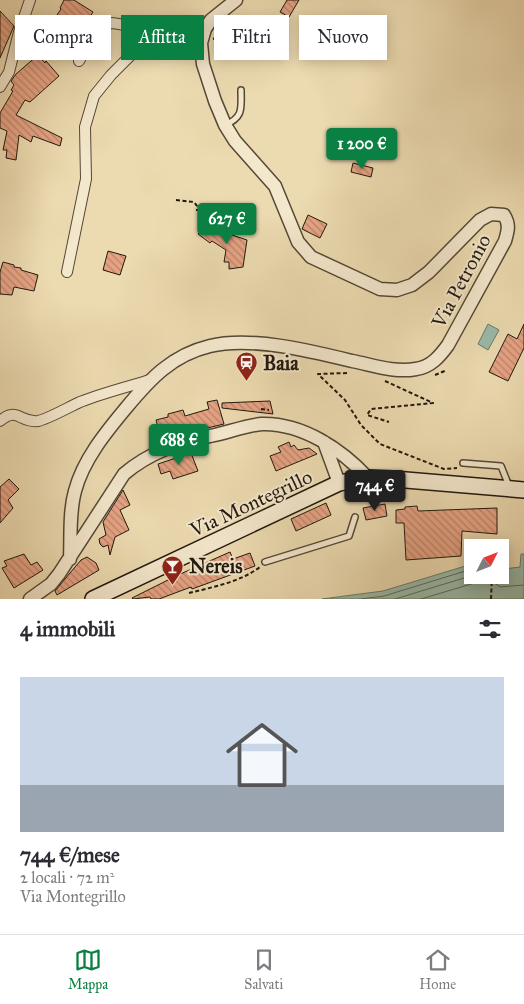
<!DOCTYPE html>
<html lang="it">
<meta charset="utf-8">
<style>
:root{--surface:#fff;--page:#f7f7f7;--text:#2b2b33;--muted:#7c7c81;--line:#e1e1e2;--accent:#0b8043}
body{margin:0;font-family:"IM FELL Great Primer",serif;background:var(--page);color:var(--text);height:100vh;display:flex;flex-direction:column;font-size:19px;white-space:nowrap}
*{box-sizing:border-box;margin:0}
p{font-size:16px;color:var(--muted)}
.icon{flex:none;width:28px;height:28px;fill:none;stroke:currentColor;stroke-width:2;stroke-linecap:round;stroke-linejoin:round}
.map{position:relative;height:599px;overflow:hidden}
.drawer{display:flex;flex-direction:column;background:var(--surface);flex:1}
.drawer>*{flex:none}
.guide{position:absolute;left:15px;top:15px;width:495px;height:45px;display:flex;gap:10px}
.needle{width:32px;rotate:48deg}
.tools{position:absolute;left:464px;top:539px;display:grid;gap:10px}
.tools a{display:grid;place-items:center;width:45px;height:45px;border-radius:0px;background:var(--surface);box-shadow:0 2px 12px #0003;font-size:25px}
.price{position:absolute;translate:-50% -42px;padding:0 11px;border-radius:5px;background:var(--accent);color:#fff;font-size:16px;line-height:32px;filter:drop-shadow(0 1px 2px #0008)}
.price::after{content:'';position:absolute;left:50%;top:30px;width:15px;height:11px;margin-left:-8px;background:inherit;clip-path:polygon(0 0,100% 0,50% 100%)}
.price.selected{background:#222;color:#fff}
ul{padding:0;list-style:none}
li{display:grid;align-content:center;gap:10px;height:265px;padding:0 20px}
li+li{border-top:1px solid var(--line)}
li span{display:grid;place-items:center;height:155px;border-radius:0px;color:#555}
li>.icon{margin-inline-start:auto}
span .icon{width:90px;height:90px;fill:#fffc;stroke-width:1}
li b{font-size:21px}
h2{display:flex;justify-content:space-between;align-items:center;height:60px;padding:0 20px;font-size:21px}
.tag{padding:0 18px;border-radius:0px;background:var(--surface);box-shadow:0 2px 12px #0003;font-size:18px;line-height:45px}
.tag.selected{background:var(--accent);color:#fff}
.tab-bar{display:flex;justify-content:space-around;align-items:center;height:70px;border-top:1px solid var(--line);background:var(--surface);font-size:14px;color:var(--muted)}
.tab-bar a{display:grid;justify-items:center;gap:2px}
.tab-bar .selected{color:var(--accent)}
.map>svg:first-child{display:block}
</style>
<div class="map">
<svg width="524" height="599" viewBox="0 0 524 599">
<defs>
<pattern id="building-back-hatch" width="6" height="6" patternUnits="userSpaceOnUse" patternTransform="scale(1.25)"><rect width="6" height="6" fill="#e6a384"/><path d="M-1 5l2 2M0 0l6 6M5-1l2 2" fill="none" stroke="#ba846a"/></pattern>
</defs>
<rect width="100%" height="100%" fill="#ecdab0"/>
<filter id="stains"><feTurbulence type="fractalNoise" baseFrequency=".004" numOctaves="4"/><feColorMatrix values="0 0 0 0 .2 0 0 0 0 .09 0 0 0 0 .02 0 0 0 .5 -.17"/></filter>
<radialGradient id="worn" r=".72"><stop offset=".6" stop-color="#630" stop-opacity="0"/><stop offset="1" stop-color="#630" stop-opacity=".3"/></radialGradient>
<path fill="#9ba" stroke="#697a6c" d="M488,324L499,330L488,350L478,344Z
M521,554H524V599H322L383,591L472,564V575H500V556L502,555L504,569L520,567Z"/>
<g fill="none" stroke-linecap="round" stroke-linejoin="round">
<path stroke="#5d6a5c" stroke-width="1" d="M361,599L384,596L472,569
M395,599L474,575
M421,599L478,582L486,577L500,587L524,585"/>
</g>
<path fill="url(#building-back-hatch)" stroke="#21180e" d="M64,0H74L93,12L69,50L67,49L65,52L48,40L57,29L51,24L61,9L60,8Z
M287,0H299L289,17L280,12Z
M0,11L14,26L0,58Z
M235,23L241,29L236,38L243,43L236,55L219,46L220,43L213,39L222,26L227,29Z
M38,55L45,63L46,61L59,76L30,102L25,100L16,115L62,138L60,146L33,136L31,142L19,135L16,160L6,158L7,150H3L7,131L0,128V113L13,91L11,90L14,85L11,81L16,74Z
M353,163L373,168L371,177L351,172Z
M308,215L327,224L320,238L302,229Z
M207,226L213,230L218,226L229,234L247,240L243,267L229,269V262H224L226,250L212,241L210,243L198,234L204,227L205,228Z
M108,251L126,256L120,275L103,270Z
M3,262L14,265V267L21,268V270L38,275L34,291L14,287L12,295L0,294V272Z
M524,324V348L508,381L489,372L508,334L517,339Z
M217,400L224,424L161,439L156,420L168,417V414L183,410L185,416L209,409L207,402Z
M270,401L273,414L222,408V403Z
M289,442L291,447L294,445L298,450L309,448L317,454L276,471L270,456L281,452L278,447Z
M191,453L198,471L173,479L170,471L161,474L158,464Z
M9,479L19,489L8,500L13,508L0,523V487Z
M123,490L130,505L120,510L129,530L115,537L110,555L108,545L103,547L100,544L99,539L106,535L103,522Z
M326,503L331,515L296,531L291,519Z
M385,504L387,516L366,520L363,508Z
M417,506L418,511L497,508V534L462,531L461,556L406,560L404,523H396V510L405,509V507Z
M230,552L233,559L250,553L255,566L192,589L191,587L159,599H151L150,597L133,599L132,598L178,575Z
M24,554L31,565L37,562L43,570L14,588L2,568L7,566L4,561Z
M87,557L96,563L99,570L57,595L55,591L70,573L81,560Z"/>
<g fill="none" stroke-linecap="round" stroke-linejoin="round">
<defs>
<path id="service" d="M225,125C244,117 241,108 241,90
M463,463L501,466L509,486
M265,562L349,536L355,517"/>
<path id="minor" d="M79,61L91,39L108,23C123,23 137,28 148,40
M0,87L9,72L19,32L30,0
M67,272L86,179L85,127L94,96L111,75L137,49L159,33L177,27L190,26L205,29
M0,421C18,406 19,423 38,421C48,419 69,407 80,402C103,393 127,387 150,380"/>
<path id="tertiary" d="M324,442L339,483
M70,559C71,537 69,512 75,491C83,460 106,432 126,408C150,379 172,355 210,346C251,336 311,351 352,361C373,365 394,373 416,369C431,367 440,356 448,345L505,241C508,230 510,225 504,215L491,214L480,220L429,272L412,285L397,290L380,289L311,257L298,242L275,186L235,141L225,125L215,101L203,64L201,43L205,29L211,20L236,0
M30,599L51,584L59,574L124,474C150,452 178,443 210,436C226,433 247,425 262,424C303,423 342,450 368,478"/>
<path id="secondary" d="M93,599L339,483L368,478L394,479L524,490"/>
</defs>
<use href="#service" stroke="#544836" stroke-width="8"/>
<use href="#minor" stroke="#544836" stroke-width="12"/>
<use href="#tertiary" stroke="#544836" stroke-width="15"/>
<use href="#secondary" stroke="#21180e" stroke-width="18"/>
<path stroke="#21180e" stroke-width="2" stroke-dasharray="4 2.5" stroke-linecap="butt" d="M176,200L194,202L197,206V211
M347,373L318,374L345,400L361,425L380,444L444,469L457,468
M435,375L447,370
M385,381L433,403L371,409L367,415L389,422
M261,409L269,410
M189,593C213,587 240,582 260,567
M491,599L492,575"/>
<use href="#service" stroke="#f3e7cc" stroke-width="5"/>
<use href="#minor" stroke="#f3e7cc" stroke-width="10"/>
<use href="#tertiary" stroke="#f3e7cc" stroke-width="12"/>
<use href="#secondary" stroke="#f3e7cc" stroke-width="15"/>
</g>
<defs>
<symbol id="station-pin" viewBox="-11 -11 22 30"><path d="M0 17L-7.5 6A9.5 9.5 0 1 1 7.5 6Z" fill="#8f2418" stroke="#f3e7cc"/><path d="M-3-6H3Q5-6 5-4V2Q5 4 3 4L4.5 6H3L1.5 4h-3L-3 6H-4.5L-3 4Q-5 4-5 2V-4Q-5-6-3-6ZM-3.5-4v3h7v-3ZM-3.5 1v1.5H-2V1ZM2 1v1.5H3.5V1Z" fill="#fff"/></symbol>
<symbol id="bar-pin" viewBox="-11 -11 22 30"><path d="M0 17L-7.5 6A9.5 9.5 0 1 1 7.5 6Z" fill="#8f2418" stroke="#f3e7cc"/><path d="M-6-5H6L.8 .8V4.5H3.5V6h-7V4.5H-.8V.8Z" fill="#fff"/></symbol>
</defs>
<g fill-rule="evenodd">
<use href="#station-pin" x="234" y="350" width="25" height="34"/>
<use href="#bar-pin" x="160" y="554" width="25" height="34"/>
</g>
<g text-anchor="middle" stroke-width="4" stroke-linejoin="round" paint-order="stroke">
<g font-size="20" fill="#21180e" stroke="#f3e7cc">
<text transform="translate(461 281) rotate(-62)" y="7">Via Petronio</text>
<text transform="translate(251 503) rotate(-25)" y="7">Via Montegrillo</text>
</g>
<g font-size="20" font-weight="bold" fill="#21180e" stroke="#f3e7cc" text-anchor="start">
<text x="263" y="370">Baia</text>
<text x="189" y="573">Nereis</text>
</g>
</g>
<rect width="100%" height="100%" filter="url(#stains)"/>
<rect width="100%" height="100%" fill="url(#worn)"/>
</svg>
<div class="tools">
<a><svg class="needle" viewBox="-14 -14 28 28"><path d="M0-13l5 13h-10z" fill="#e53935"/><path d="M0 13l5-13h-10z" fill="#7c7c81"/></svg></a>
</div>
<b class="price" style="left:362px;top:170px">1 200 €</b>
<b class="price" style="left:227px;top:245px">627 €</b>
<b class="price" style="left:179px;top:466px">688 €</b>
<b class="price selected" style="left:375px;top:512px">744 €</b>
<div class="guide">
<a class="tag">Compra</a>
<a class="tag selected">Affitta</a>
<a class="tag">Filtri</a>
<a class="tag">Nuovo</a>
</div>
</div>
<section class="drawer">
<h2>4 immobili<svg class="icon" aria-label="filters" viewBox="0 0 24 24"><path d="M4 7h16M4 17h16"/><circle cx="9" cy="7" r="2"/><circle cx="15" cy="17" r="2"/></svg></h2>
<ul>
<li><span style="background:linear-gradient(#c9d6e8 70%,#9aa5b1 0)"><svg class="icon" aria-label="home" viewBox="0 0 24 24"><path d="M3 11l9-7 9 7M6 9v11h12V9"/></svg></span><div><b>744 €/mese</b><p>2 locali · 72 m²</p><p>Via Montegrillo</p></div></li>
</ul>
</section>
<nav class="tab-bar">
<a class="selected"><svg class="icon" aria-label="map" viewBox="0 0 24 24"><path d="M3 6l6-2 6 2 6-2v14l-6 2-6-2-6 2zM9 4v14M15 6v14"/></svg>Mappa</a>
<a><svg class="icon" aria-label="saved" viewBox="0 0 24 24"><path d="M7 4h10v16l-5-4-5 4z"/></svg>Salvati</a>
<a><svg class="icon" aria-label="home" viewBox="0 0 24 24"><path d="M3 11l9-7 9 7M6 9v11h12V9"/></svg>Home</a>
</nav>
